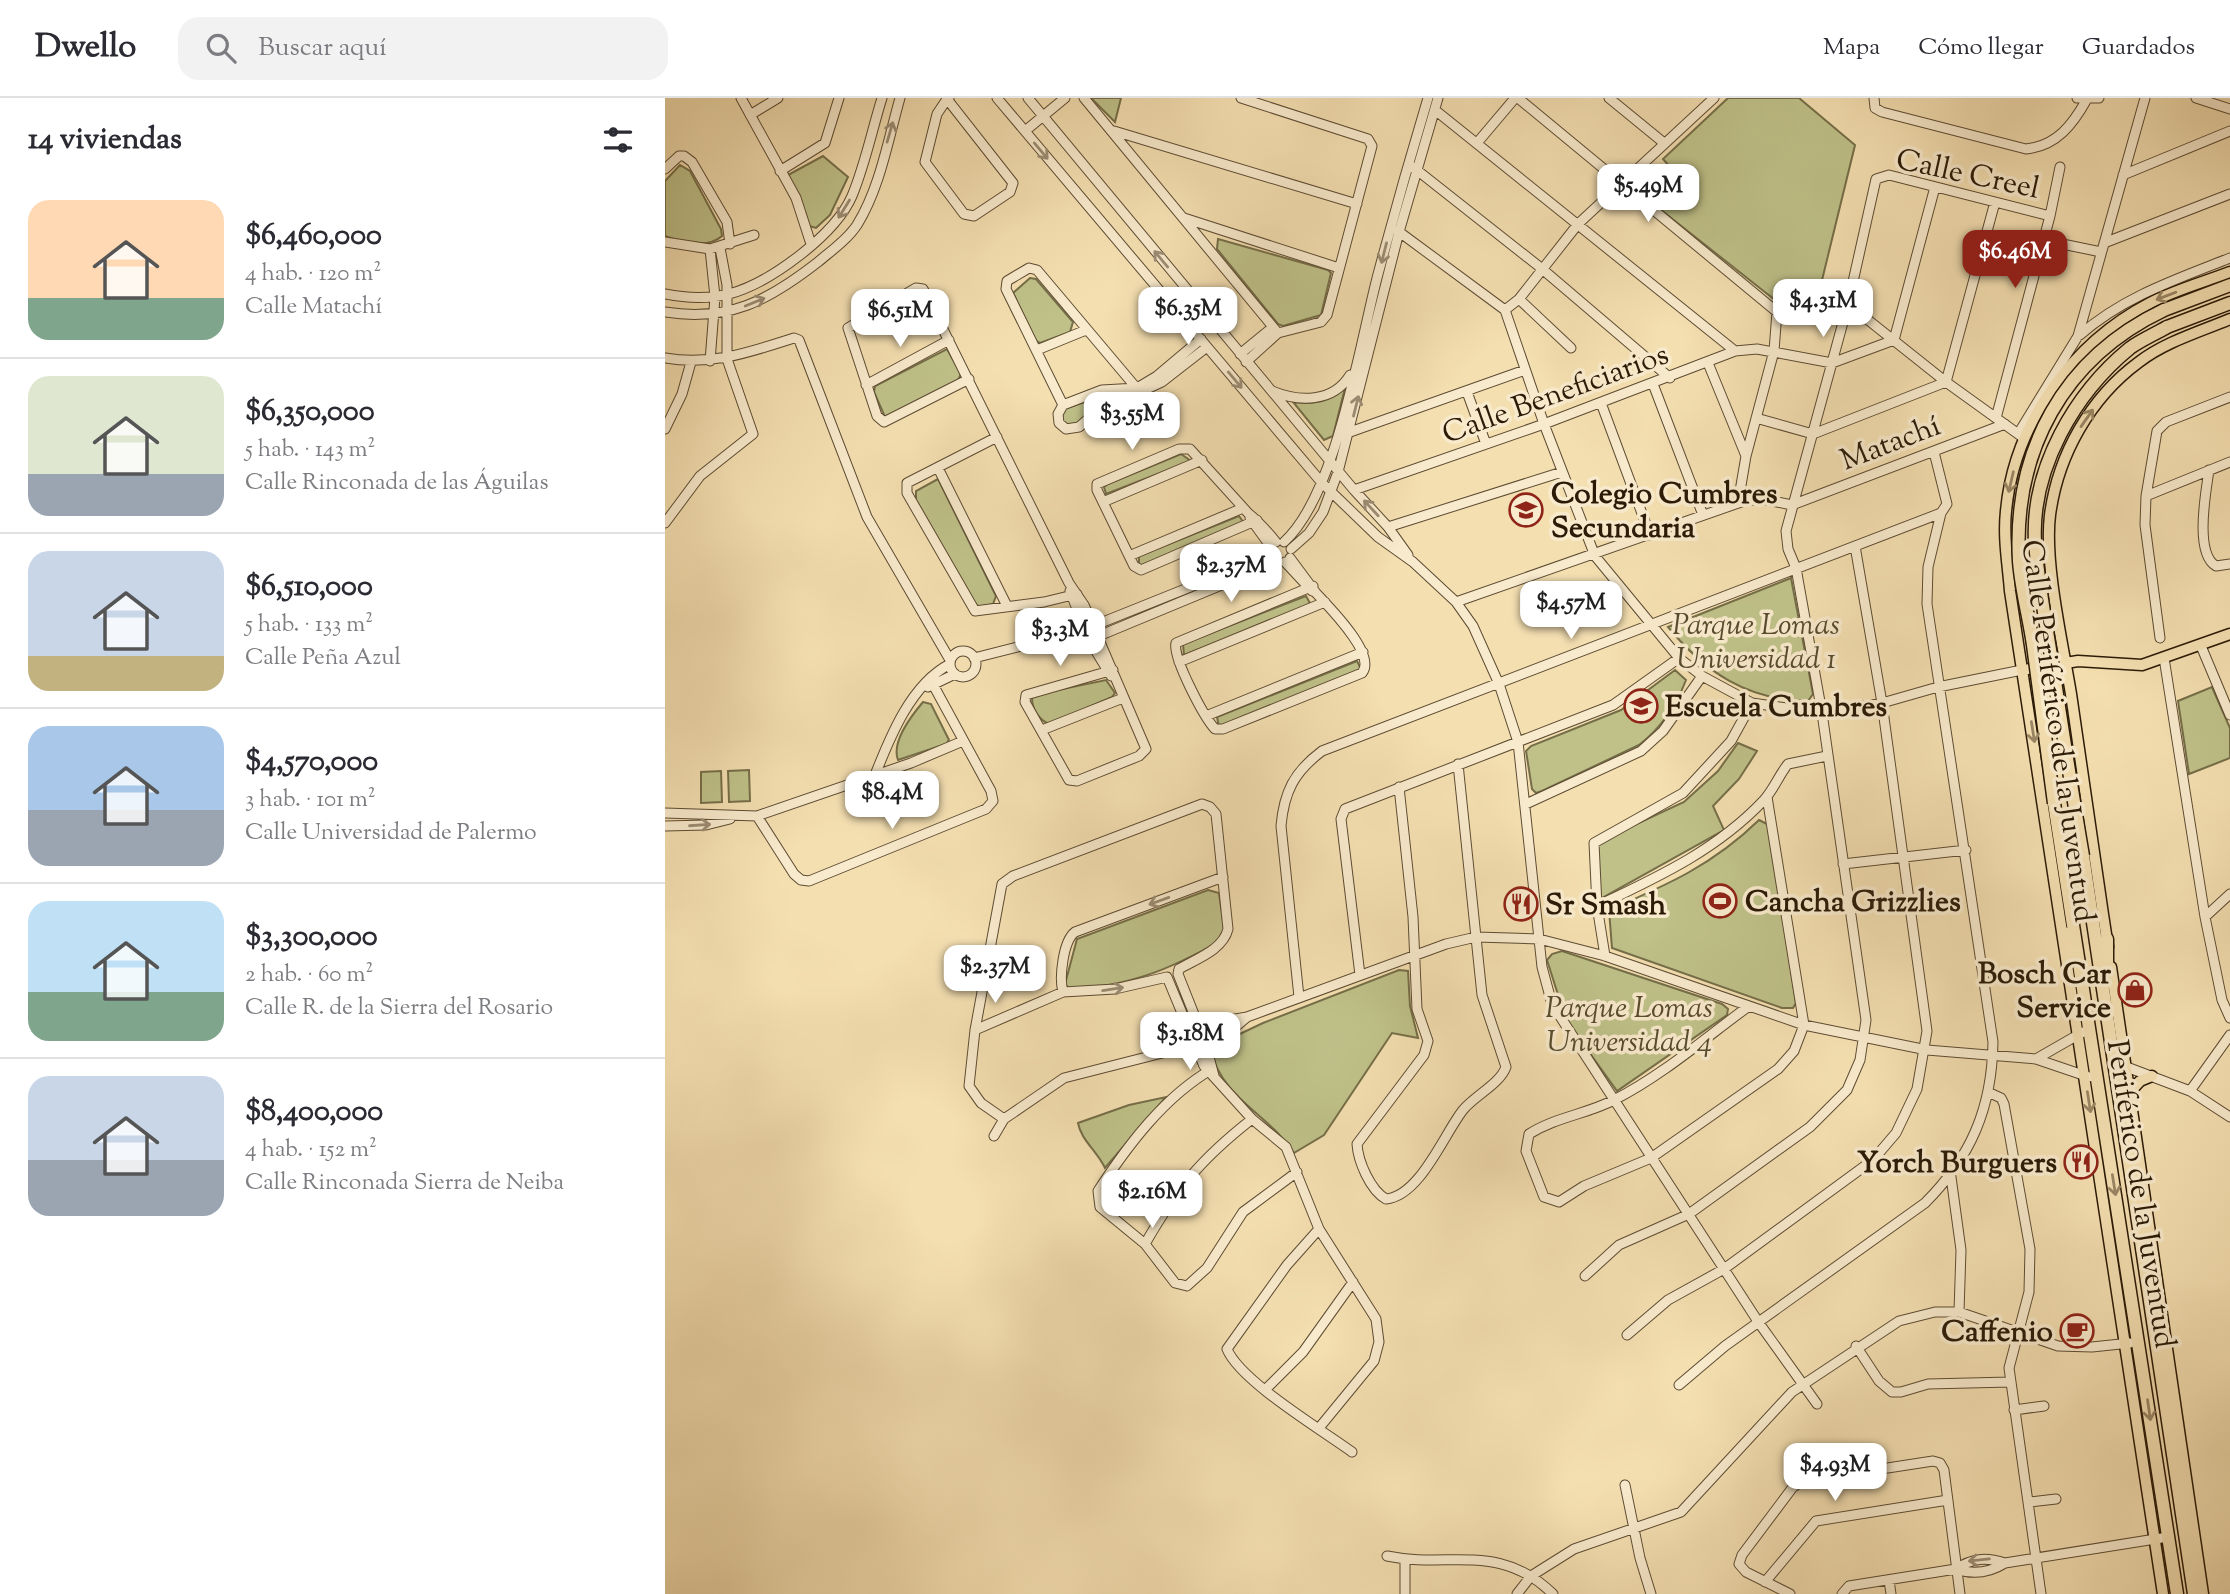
<!DOCTYPE html>
<html lang="es">
<meta charset="utf-8">
<style>
:root{--surface:#fff;--page:#f2f2f3;--text:#2b2b33;--muted:#7c7c81;--line:#e1e1e2;--accent:#8f2418}
body{margin:0;font-family:"Sorts Mill Goudy",serif;background:var(--page);color:var(--text);height:100vh;display:flex;flex-direction:column;font-size:26px;white-space:nowrap}
*{box-sizing:border-box;margin:0}
p{font-size:23px;color:var(--muted)}
.icon{flex:none;width:38px;height:38px;fill:none;stroke:currentColor;stroke-width:2;stroke-linecap:round;stroke-linejoin:round}
.map{position:relative;flex:1;overflow:hidden}
.details{display:flex;flex-direction:column;background:var(--surface);width:665px}
.details>*{flex:none}
.price{position:absolute;translate:-50% -60px;padding:0 16px;border-radius:14px;background:#fff;color:#222;font-size:23px;line-height:46px;filter:drop-shadow(0 2px 4px #0008)}
.price::after{content:'';position:absolute;left:50%;top:42px;width:21px;height:16px;margin-left:-10px;background:inherit;clip-path:polygon(0 0,100% 0,50% 100%)}
.price.on{background:var(--accent);color:#fff}
ul{padding:0;list-style:none}
li{display:flex;align-items:center;gap:21px;height:175px;padding:0 28px}
li+li{border-top:2px solid var(--line)}
li span{display:grid;place-items:center;flex:none;width:196px;height:140px;border-radius:21px;color:#555}
li>.icon{margin-inline-start:auto}
span .icon{width:84px;height:84px;fill:#fffc;stroke-width:1}
li b{font-size:30px}
h2{display:flex;justify-content:space-between;align-items:center;height:84px;padding:0 28px;font-size:30px}
header{display:flex;align-items:center;gap:42px;box-sizing:border-box;height:98px;padding:0 35px;background:var(--surface);border-bottom:2px solid var(--line)}
header strong{font-size:33px}
nav{display:flex;gap:38px;margin-inline-start:auto;font-size:24px}
.search{width:490px;height:63px;background:var(--page);display:flex;align-items:center;gap:18px;box-sizing:border-box;padding:0 24px;border-radius:21px;color:var(--muted);font-size:26px}
main{display:flex;flex:1;min-height:0}
.map>svg:first-child{display:block}
</style>
<header>
<strong>Dwello</strong>
<div class="search"><svg class="icon" aria-label="search" viewBox="0 0 24 24"><circle cx="10" cy="10" r="6"/><path d="M15 15l6 6"/></svg>Buscar aquí</div>
<nav><a>Mapa</a><a>Cómo llegar</a><a>Guardados</a></nav>
</header>
<main>
<section class="details">
<h2>14 viviendas<svg class="icon" aria-label="filters" viewBox="0 0 24 24"><path d="M4 7h16M4 17h16"/><circle cx="9" cy="7" r="2"/><circle cx="15" cy="17" r="2"/></svg></h2>
<ul>
<li><span style="background:linear-gradient(#ffd9b3 70%,#7fa58c 0)"><svg class="icon" aria-label="home" viewBox="0 0 24 24"><path d="M3 11l9-7 9 7M6 9v11h12V9"/></svg></span><div><b>$6,460,000</b><p>4 hab. · 120 m²</p><p>Calle Matachí</p></div></li>
<li><span style="background:linear-gradient(#dfe7d0 70%,#9aa5b1 0)"><svg class="icon" aria-label="home" viewBox="0 0 24 24"><path d="M3 11l9-7 9 7M6 9v11h12V9"/></svg></span><div><b>$6,350,000</b><p>5 hab. · 143 m²</p><p>Calle Rinconada de las Águilas</p></div></li>
<li><span style="background:linear-gradient(#c9d6e8 75%,#c2b280 0)"><svg class="icon" aria-label="home" viewBox="0 0 24 24"><path d="M3 11l9-7 9 7M6 9v11h12V9"/></svg></span><div><b>$6,510,000</b><p>5 hab. · 133 m²</p><p>Calle Peña Azul</p></div></li>
<li><span style="background:linear-gradient(#a9c7e8 60%,#9aa5b1 0)"><svg class="icon" aria-label="home" viewBox="0 0 24 24"><path d="M3 11l9-7 9 7M6 9v11h12V9"/></svg></span><div><b>$4,570,000</b><p>3 hab. · 101 m²</p><p>Calle Universidad de Palermo</p></div></li>
<li><span style="background:linear-gradient(#bfe0f5 65%,#7fa58c 0)"><svg class="icon" aria-label="home" viewBox="0 0 24 24"><path d="M3 11l9-7 9 7M6 9v11h12V9"/></svg></span><div><b>$3,300,000</b><p>2 hab. · 60 m²</p><p>Calle R. de la Sierra del Rosario</p></div></li>
<li><span style="background:linear-gradient(#c9d6e8 60%,#9aa5b1 0)"><svg class="icon" aria-label="home" viewBox="0 0 24 24"><path d="M3 11l9-7 9 7M6 9v11h12V9"/></svg></span><div><b>$8,400,000</b><p>4 hab. · 152 m²</p><p>Calle Rinconada Sierra de Neiba</p></div></li>
</ul>
</section>
<div class="map">
<svg width="1565" height="1496" viewBox="0 0 1565 1496">
<rect width="100%" height="100%" fill="#f4dfb1"/>
<filter id="stains"><feTurbulence type="fractalNoise" baseFrequency=".00286" numOctaves="4"/><feColorMatrix values="0 0 0 0 .2 0 0 0 0 .09 0 0 0 0 .02 0 0 0 .5 -.17"/></filter>
<radialGradient id="worn" r=".72"><stop offset=".6" stop-color="#630" stop-opacity="0"/><stop offset="1" stop-color="#630" stop-opacity=".3"/></radialGradient>
<path fill="#bfc189" stroke="#756e48" stroke-width="2" d="M426,0H456L450,24Z
M1063,0H1134L1190,47L1148,219L1125,214L991,108L1018,84L998,61Z
M158,58L183,79L165,117L151,130L144,128L123,77Z
M15,67L25,73L56,131L57,138C43,151 16,144 0,138V83Z
M553,141L663,172L666,175L656,217L618,228L613,226L552,151Z
M365,180L371,181L408,224L405,234L375,245L371,243L348,195Z
M282,251L296,276L293,282L220,319L209,294L210,288Z
M680,290L668,338L659,342L628,304C647,307 665,304 680,290Z
M449,294L464,295L426,312L414,325L403,329L396,322L397,313L402,310Z
M516,356L526,363L441,396L439,389L443,386Z
M273,381L331,498L328,506L316,509L311,507L251,402V393Z
M574,418L579,425L478,468L474,466V458Z
M1126,480L1148,596L1143,603C1082,602 1041,575 1003,529Z
M641,498L646,507L519,557L518,546Z
M692,563L696,571L554,629L552,619Z
M1010,572L1021,582C1011,608 996,630 974,647L877,693L871,695L867,691L861,653L866,648L956,612Z
M441,582L450,595L447,599L384,626C374,622 367,611 367,600L373,596Z
M1547,589L1565,630V660L1524,676L1513,603Z
M258,604L266,606L284,642L281,646L233,662C226,644 247,617 258,604Z
M1073,645L1092,653L1074,681L1048,708L1059,732L935,801L931,751L935,743L1019,704L1053,673Z
M84,672L85,703L64,704L63,673Z
M56,673L57,704L36,705V674Z
M1094,722L1104,727L1131,905L1128,910H1117L947,850L944,812C1002,787 1048,767 1094,722Z
M543,792L554,795L560,837L555,843C500,874 469,885 406,893L400,886L412,841Z
M897,853L1057,906L1063,911L1062,917L952,993L901,922L882,862L887,856Z
M734,872L743,873L745,908L753,940L727,935L659,1037L629,1055C603,1015 557,1002 545,950L598,925Z
M501,999L440,1070C432,1053 416,1042 413,1025L464,1007Z"/>
<g fill="none" stroke-linecap="round" stroke-linejoin="round">
<defs>
<path id="minor" d="M76,0L131,100L146,146
M332,0L657,385L713,439L748,464L791,504L808,528L834,586L853,644L877,869L887,906L1094,1225L1152,1306
M363,0L689,392L723,429L743,457
M419,0L613,235
M576,0L703,41L707,48L662,217L656,224L613,235L581,264
M853,0L1112,214L1109,253L1081,358L1073,405
M944,0L999,45
M1209,0L1210,10L1217,14L1361,51C1392,48 1408,26 1422,1
M1412,0H1434
M1531,0L1565,11
M282,1L348,85L345,94L309,118L299,116L260,64L272,16L282,1L284,0
M770,12L1070,253
M85,17L113,0
M360,33L400,0
M449,33L692,106
M812,45L850,0
M19,58L27,64L62,124L65,146
M748,69L876,170L1005,280
M0,71L14,58H19
M115,73L160,45L174,0
M1458,77L1565,33
M519,120L674,170
M733,133L840,212
M1378,142L1436,154
M0,144L45,151L89,137
M1439,145L1565,96
M45,151L50,199L45,263
M0,196C20,200 43,201 64,196C105,185 170,137 187,98C200,67 207,32 217,0
M854,201L906,250
M1183,206L1281,284L1356,338
M840,212L879,326L930,458L1014,560L1037,578L1087,605L1157,615L1217,605L1273,589L1357,572
M840,212L854,201L913,126L1049,0
M0,214C64,224 103,203 153,164C166,153 182,142 192,127C215,90 223,42 235,0
M1415,237C1458,199 1512,181 1565,160
M536,241L492,278L472,290L437,292L398,307L393,316L394,325L401,331L414,329L430,315L497,284L542,249
M372,252L421,232
M575,256L608,229
M0,260C47,268 85,254 129,240L134,242L202,419L285,562
M1043,265L1081,358
M304,281L219,324L212,318L183,230L251,190L258,191L404,485L419,507L481,651L474,658L412,683L404,682L360,604L361,597L448,572
M988,286L1038,417
M201,287L284,242
M607,293C634,304 668,305 685,277
M802,294L821,346
M936,305L985,437
M398,307L341,191L342,183L364,170L372,172L474,293
M1091,320L1148,336L1281,284L1330,104
M1331,320L1385,118L1395,69
M0,331L17,296L26,264
M685,334L860,272
M1353,336L1413,238L1480,0
M332,339L242,385V395L310,513L379,504L412,496
M273,370L342,508
M1544,372C1541,394 1529,455 1551,468L1565,466
M689,392L879,326L1070,253L1092,251L1167,265L1229,242L1270,89
M1481,398L1565,364
M438,404L537,362
M1127,407L1340,326
M585,420L606,449
M592,422L476,472L469,468L432,392V386L514,351H525L583,415C594,424 602,433 611,444
M0,425L35,378L88,336L62,261V187L55,150
M723,429L897,374
M619,444C671,397 694,250 712,180C728,120 745,60 763,0
M626,451L644,435L658,414L673,374L734,134L773,0
M464,458L578,410
M625,460L651,495C665,510 712,557 697,575L558,631H550C539,619 507,559 511,545L648,488
M620,464L647,493
M405,493L424,542L446,578
M791,504L1082,402H1102L1127,407
M1495,540L1480,427L1481,398L1492,333L1501,324L1565,299
M403,541L428,528L605,457
M1536,548L1565,617
M285 566a13 13 0 1 1 26 0a13 13 0 1 1-26 0Z
M309,560L368,545L424,542L612,464
M1499,560L1540,819L1557,902L1565,920
M514,564L660,504
M263,589L290,576
M541,618L698,554
M377,632L458,600
M210,677C225,639 246,586 285,566
M734,689L748,819L752,911L763,943L759,957L692,1046C693,1063 705,1092 721,1101C755,1098 779,1036 798,1012C809,998 835,986 841,969L817,897L793,666
M861,706L976,653L998,633L1037,578
M0,715L92,718L246,665L298,643
M92,718L129,776L136,782L144,783L321,711L328,703L326,693L265,581
M0,728L41,727L65,721
M1178,766L1301,752
M932,808C993,779 1052,752 1099,702C1109,691 1114,677 1123,666L1162,658
M1540,819L1565,796
M940,858L932,808L929,745L1018,695L1066,643L1087,605
M695,877L676,721L680,711L948,607L1014,560
M398,894C394,880 398,843 410,834L558,779
M634,899L616,728C619,694 629,674 657,653L1276,415L1282,406L1269,354
M1084,908C1040,940 998,977 949,1002C922,1016 891,1019 864,1036L861,1053L879,1099L894,1104L919,1088L986,1060L1113,971L1129,953L1139,927L1102,699
M310,932L398,894L450,891L502,879L539,968L587,1021L621,1049L654,1131L711,1221L714,1244L709,1263L654,1330
M534,946L569,930L582,919
M512,951C532,933 556,922 582,919L781,846L811,839L874,841L940,858L1139,927L1262,952L1371,961L1424,979
M1371,961L1418,934
M1459,968L1525,993L1565,1019
M547,971C499,999 463,1047 433,1093L435,1109L480,1146L510,1185L522,1188L542,1170L578,1114L632,1074
M1525,993L1565,937
M1325,995L1336,1000L1339,1006L1365,1151L1364,1194L1344,1270L1376,1496
M339,1021L316,1005L304,988L310,932L337,786L348,778L537,706L545,709L551,716L563,831C558,852 531,861 514,871L513,876L540,944L549,978
M329,1038L339,1021L399,980L517,950
M1286,1079L1296,1152L1294,1214
M654,1131L622,1167L562,1251C575,1283 657,1332 687,1354
M480,1146C512,1090 536,1061 587,1021
M920,1178L954,1147L1024,1116L1145,1029L1182,992L1195,962L1201,922L1157,615L1131,470L1123,451L1121,433L1183,206L1211,81L1224,77L1385,118
M962,1237L1003,1202L1059,1171L1208,1062L1231,1035L1252,991L1262,933L1217,605L1190,448
M1191,1248L1214,1283L1227,1294H1236L1263,1286L1345,1284
M1014,1287L1060,1248L1260,1105C1306,1059 1327,1010 1328,944L1262,506L1263,469L1276,415
M601,1291L638,1254L688,1184
M1349,1312L1379,1308
M960,1387L975,1460L986,1496
M1364,1404L1391,1401
M722,1458C784,1471 834,1443 888,1496
M1291,1471C1308,1477 1324,1475 1340,1465L1503,1439
M1224,1482L1226,1496
M1100,1484L1151,1423L1283,1402
M740,1496V1462
M852,1496L866,1478L909,1451L1016,1414L1127,1294L1234,1223L1270,1214H1294L1393,1248L1427,1249L1465,1245
M1125,1496L1081,1474L1074,1466L1077,1457L1128,1389L1138,1383L1268,1363L1275,1365L1279,1372L1295,1496
M1177,1496L1184,1488L1291,1471C1307,1460 1321,1459 1340,1465"/>
<path id="major" d="M1364,571L1413,563L1477,567L1565,536
M1443,849C1430,765 1418,681 1406,596C1398,547 1379,465 1385,417C1393,357 1425,300 1474,264C1500,244 1534,234 1565,221
M1446,869L1538,1496
M1463,996L1475,983L1487,978
M1498,1496L1345,493C1343,467 1338,440 1341,413C1349,325 1408,245 1485,205C1510,192 1539,184 1565,174"/>
<path id="highway" d="M1499,212L1565,187
M1502,229L1565,205
M1389,705L1512,1496
M1418,758L1529,1496
M1399,835L1408,858
M1442,882V841"/>
</defs>
<use href="#minor" stroke="#5d4b32" stroke-width="11"/>
<use href="#major" stroke="#2b1a07" stroke-width="13"/>
<use href="#highway" stroke="#2b1a07" stroke-width="15"/>
<use href="#minor" stroke="#f8eacc" stroke-width="9"/>
<use href="#major" stroke="#f4dfb1" stroke-width="10"/>
<use href="#highway" stroke="#f4dfb1" stroke-width="12"/>
<defs>
<path id="highway-bridge" d="M1389,705C1382,652 1375,600 1368,547C1364,519 1356,491 1354,463C1348,353 1398,260 1499,212
M1418,758C1407,694 1397,629 1387,564C1381,525 1373,484 1370,444C1366,370 1410,295 1465,250C1476,242 1490,236 1502,229"/>
</defs>
<use href="#highway-bridge" stroke="#2b1a07" stroke-width="15" stroke-linecap="butt"/>
<use href="#highway-bridge" stroke="#f4dfb1" stroke-width="12"/>
</g>
<defs><path id="oneway-shaft" d="M-6 0H5M1.5-3L5.5 0L1.5 3" fill="none" stroke-width="1.6" stroke-linecap="round" stroke-linejoin="round" transform="scale(1.75)"/></defs>
<g stroke="#9c8c73">
<use href="#oneway-shaft" transform="translate(225 34) rotate(-74)"/>
<use href="#oneway-shaft" transform="translate(376 53) rotate(50)"/>
<use href="#oneway-shaft" transform="translate(179 111) rotate(122)"/>
<use href="#oneway-shaft" transform="translate(719 155) rotate(104)"/>
<use href="#oneway-shaft" transform="translate(496 161) rotate(-130)"/>
<use href="#oneway-shaft" transform="translate(90 204) rotate(-22)"/>
<use href="#oneway-shaft" transform="translate(570 282) rotate(50)"/>
<use href="#oneway-shaft" transform="translate(691 308) rotate(-76)"/>
<use href="#oneway-shaft" transform="translate(706 410) rotate(-133)"/>
<use href="#oneway-shaft" transform="translate(35 727) rotate(-4)"/>
<use href="#oneway-shaft" transform="translate(494 803) rotate(160)"/>
<use href="#oneway-shaft" transform="translate(448 891) rotate(-9)"/>
<use href="#oneway-shaft" transform="translate(1314 1462) rotate(174)"/>
</g>
<g stroke="#9a8664">
<use href="#oneway-shaft" transform="translate(1501 198) rotate(159)"/>
<use href="#oneway-shaft" transform="translate(1422 320) rotate(-55)"/>
<use href="#oneway-shaft" transform="translate(1346 384) rotate(103)"/>
<use href="#oneway-shaft" transform="translate(1368 634) rotate(81)"/>
<use href="#oneway-shaft" transform="translate(1424 1004) rotate(81)"/>
<use href="#oneway-shaft" transform="translate(1449 1087) rotate(81)"/>
<use href="#oneway-shaft" transform="translate(1484 1312) rotate(82)"/>
</g>
<defs>
<symbol id="school-ring" viewBox="-11 -11 22 22"><circle r="9.5" fill="#f8eacc" stroke="#8f2418" stroke-width="1.5"/><path d="M0-5L7-2L0 1L-7-2ZM-4 1L0 2.5L4 1V4Q0 6-4 4Z" fill="#8f2418"/></symbol>
<symbol id="stadium-ring" viewBox="-11 -11 22 22"><circle r="9.5" fill="#f8eacc" stroke="#8f2418" stroke-width="1.5"/><path d="M0-5a6.5 5 0 1 0 0 10a6.5 5 0 1 0 0-10ZM-3.5-1.8h7v3.6h-7Z" fill="#8f2418"/></symbol>
<symbol id="restaurant-ring" viewBox="-11 -11 22 22"><circle r="9.5" fill="#f8eacc" stroke="#8f2418" stroke-width="1.5"/><path d="M-5-6h1v4h1v-4h1v4h1v-4h1v5L-1.5 .5V6h-2V.5L-5-1ZM5-6V6H3V1.5H1.5Q1.5-4 5-6Z" fill="#8f2418"/></symbol>
<symbol id="shop-ring" viewBox="-11 -11 22 22"><circle r="9.5" fill="#f8eacc" stroke="#8f2418" stroke-width="1.5"/><path d="M-5-2.5h2.3a2.7 3.5 0 0 1 5.4 0H5L5.5 6h-11ZM-1.5-2.5h3a1.5 2.3 0 0 0-3 0Z" fill="#8f2418"/></symbol>
<symbol id="cafe-ring" viewBox="-11 -11 22 22"><circle r="9.5" fill="#f8eacc" stroke="#8f2418" stroke-width="1.5"/><path d="M-5.5-4.5H6V0H3Q3 3.5 0 3.5H-2.5Q-5.5 3.5-5.5 0ZM3-3.2v2h1.7v-2ZM-6 4.5H4V6H-6Z" fill="#8f2418"/></symbol>
</defs>
<g fill-rule="evenodd">
<use href="#school-ring" x="842" y="393" width="38" height="38"/>
<use href="#school-ring" x="957" y="589" width="38" height="38"/>
<use href="#stadium-ring" x="1036" y="784" width="38" height="38"/>
<use href="#restaurant-ring" x="837" y="787" width="38" height="38"/>
<use href="#shop-ring" x="1451" y="873" width="38" height="38"/>
<use href="#restaurant-ring" x="1397" y="1045" width="38" height="38"/>
<use href="#cafe-ring" x="1393" y="1214" width="38" height="38"/>
</g>
<g text-anchor="middle" stroke-width="7" stroke-linejoin="round" paint-order="stroke">
<g font-size="30" fill="#2b1a07" stroke="#f8eacc">
<text transform="translate(1303 75) rotate(12)" y="10">Calle Creel</text>
<text transform="translate(890 295) rotate(-20)" y="10">Calle Beneficiarios</text>
<text transform="translate(1225 344) rotate(-21)" y="10">Matachí</text>
<text transform="translate(1394 633) rotate(82)" y="10">Calle Periférico de la Juventud</text>
<text transform="translate(1477 1096) rotate(81)" y="10">Periférico de la Juventud</text>
</g>
<g font-size="30" font-weight="bold" fill="#2b1a07" stroke="#f8eacc" text-anchor="start">
<text x="886" y="405">Colegio Cumbres<tspan x="886" dy="34">Secundaria</tspan></text>
<text x="1000" y="618">Escuela Cumbres</text>
<text x="1080" y="813">Cancha Grizzlies</text>
<text x="880" y="816">Sr Smash</text>
<text x="1446" y="885" text-anchor="end">Bosch Car<tspan x="1446" dy="34">Service</tspan></text>
<text x="1392" y="1074" text-anchor="end">Yorch Burguers</text>
<text x="1388" y="1243" text-anchor="end">Caffenio</text>
</g>
<g font-size="30" font-style="italic" fill="#574c2e" stroke="#f8eacc">
<text x="1091" y="536">Parque Lomas<tspan x="1091" dy="34">Universidad 1</tspan></text>
<text x="964" y="919">Parque Lomas<tspan x="964" dy="34">Universidad 4</tspan></text>
</g>
</g>
<rect width="100%" height="100%" filter="url(#stains)"/>
<rect width="100%" height="100%" fill="url(#worn)"/>
</svg>
<b class="price" style="left:983px;top:126px">$5.49M</b>
<b class="price on" style="left:1350px;top:192px">$6.46M</b>
<b class="price" style="left:1158px;top:241px">$4.31M</b>
<b class="price" style="left:523px;top:249px">$6.35M</b>
<b class="price" style="left:235px;top:251px">$6.51M</b>
<b class="price" style="left:467px;top:354px">$3.55M</b>
<b class="price" style="left:566px;top:506px">$2.37M</b>
<b class="price" style="left:906px;top:543px">$4.57M</b>
<b class="price" style="left:395px;top:570px">$3.3M</b>
<b class="price" style="left:227px;top:733px">$8.4M</b>
<b class="price" style="left:330px;top:907px">$2.37M</b>
<b class="price" style="left:525px;top:974px">$3.18M</b>
<b class="price" style="left:487px;top:1132px">$2.16M</b>
<b class="price" style="left:1170px;top:1405px">$4.93M</b>
</div>
</main>
